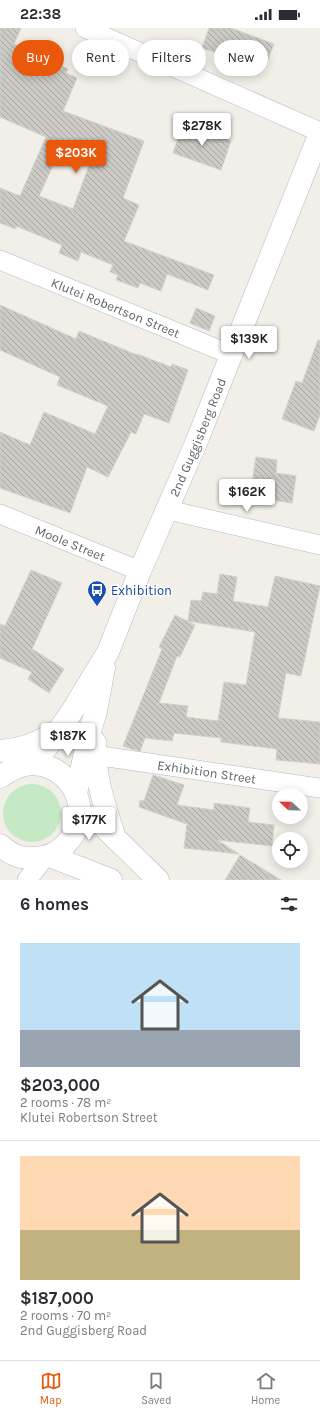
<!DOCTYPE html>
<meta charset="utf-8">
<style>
:root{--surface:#fff;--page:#f2f2f3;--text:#2b2b33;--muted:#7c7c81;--line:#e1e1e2;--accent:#ea580c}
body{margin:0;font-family:Karla,sans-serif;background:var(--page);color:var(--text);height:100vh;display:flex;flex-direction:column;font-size:15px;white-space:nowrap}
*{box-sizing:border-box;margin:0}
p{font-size:13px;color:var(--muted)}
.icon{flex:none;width:22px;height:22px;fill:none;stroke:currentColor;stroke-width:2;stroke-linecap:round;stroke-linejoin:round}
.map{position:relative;height:852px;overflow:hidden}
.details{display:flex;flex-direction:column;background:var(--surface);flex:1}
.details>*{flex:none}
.hud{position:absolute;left:12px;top:12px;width:296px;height:36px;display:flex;gap:8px}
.needle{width:26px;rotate:292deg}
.fabs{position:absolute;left:272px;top:760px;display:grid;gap:8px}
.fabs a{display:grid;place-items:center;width:36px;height:36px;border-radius:50%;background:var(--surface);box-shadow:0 2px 10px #0003;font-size:20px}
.price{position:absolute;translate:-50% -34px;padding:0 9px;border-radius:4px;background:#fff;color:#222;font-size:13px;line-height:26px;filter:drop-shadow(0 1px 2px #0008)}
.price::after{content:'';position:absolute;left:50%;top:24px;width:12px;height:9px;margin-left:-6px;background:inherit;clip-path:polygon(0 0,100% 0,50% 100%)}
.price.on{background:var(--accent);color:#fff}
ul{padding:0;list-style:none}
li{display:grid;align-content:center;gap:8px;height:212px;padding:0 20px}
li+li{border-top:1px solid var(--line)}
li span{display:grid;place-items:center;height:124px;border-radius:0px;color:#555}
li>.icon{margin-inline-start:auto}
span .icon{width:72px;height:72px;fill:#fffc;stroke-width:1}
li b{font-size:17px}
h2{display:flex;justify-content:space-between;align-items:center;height:48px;padding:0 20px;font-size:17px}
.chip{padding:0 14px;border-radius:18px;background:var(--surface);box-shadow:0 2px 10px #0003;font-size:14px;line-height:36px}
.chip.on{background:var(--accent);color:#fff}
.status{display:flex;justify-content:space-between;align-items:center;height:28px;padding:0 20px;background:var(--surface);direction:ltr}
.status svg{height:11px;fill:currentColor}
.tab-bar{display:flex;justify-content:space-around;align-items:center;height:56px;border-top:1px solid var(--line);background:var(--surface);font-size:11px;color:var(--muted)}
.tab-bar a{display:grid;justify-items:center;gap:2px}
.tab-bar .on{color:var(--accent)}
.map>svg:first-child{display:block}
</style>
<div class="status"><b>22:38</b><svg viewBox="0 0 49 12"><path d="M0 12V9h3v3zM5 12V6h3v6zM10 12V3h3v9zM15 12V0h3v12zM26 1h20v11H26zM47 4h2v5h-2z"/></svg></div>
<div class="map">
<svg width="320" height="852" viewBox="0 0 320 852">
<defs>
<pattern id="building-back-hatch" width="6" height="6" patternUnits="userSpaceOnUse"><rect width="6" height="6" fill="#cccac5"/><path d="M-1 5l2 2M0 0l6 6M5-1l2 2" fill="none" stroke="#a9a8a4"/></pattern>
</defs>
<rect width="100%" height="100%" fill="#f1efe8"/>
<path fill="#c5e8c5" d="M3 785a29 29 0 1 1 58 0a29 29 0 1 1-58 0Z"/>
<path fill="url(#building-back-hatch)" stroke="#d6d1c6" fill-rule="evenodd" d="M0,0H21L14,16L68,41L66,45L77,50L63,83L144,113L123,170L139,177L124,213L214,247L208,262L167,246L161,263L140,255L138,260L116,252L118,247L110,244L113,237L81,224L78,233L59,225L62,217L16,198V201L0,195V160L20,168L46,109L0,89ZM59,124L90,135L73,181L39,168Z
M209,0H231L274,16L264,41L232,29L231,30L202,20Z
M183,97L231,113L221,142L173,125Z
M0,277L76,311L79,303L137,327V326L171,339L172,336L188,342L169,395L144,386L136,406L131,404L108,449L87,439L70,485L0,460V404L30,417L44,384L95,406L108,378L57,357L60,349L0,322Z
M196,280L215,288L209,303L190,295Z
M318,312L320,313V387L314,403L282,391L296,353L302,355Z
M256,429L277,432L276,445L296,448L292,475L250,469Z
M31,542L62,555L32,621L64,641L49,665L28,651L32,644L0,630V596L5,598Z
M220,546L237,549L233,573L268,579L275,548L320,558L301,648L286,645L278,690L320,694V736L276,732L277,721L221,714V710L174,705L172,713L145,710L140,723L132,721L123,718L162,621L159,619L175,587L195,597L180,629L177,628L159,675L188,678L186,689L218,693L224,654L246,657L255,604L188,593L191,572L201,573L203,564L217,566Z
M153,747L184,757L177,777L214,782V775L250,780L248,794L274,797L272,818L217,812L239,826L184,820L187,796L139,779L140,772L144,773Z
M240,827L281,852H225Z"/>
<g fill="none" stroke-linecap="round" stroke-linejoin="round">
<defs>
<g id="street">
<path d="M85,0L320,104"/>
<path id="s1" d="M0,232L232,327"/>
<path d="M168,482L320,517"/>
<path id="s2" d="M0,486L140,543"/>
<path id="s3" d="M94,727L320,760"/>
<path d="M27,852L45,829"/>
</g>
<g id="secondary">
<path d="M95,714C94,748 105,779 115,810"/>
<path d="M0,723C19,722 38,715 54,705"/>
<path id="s4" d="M31,736L46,720L71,685L108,624L140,543L196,415L320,105"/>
<path d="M0,749C7,744 13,740 21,738C67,726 99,783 66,816C59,823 51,828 42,829C25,832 13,829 0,817"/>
<path d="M76,765L90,703L96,683L104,640"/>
<path d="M105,800L158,852"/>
<path d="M50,828L111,852"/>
</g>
</defs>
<use href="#street" stroke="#b5b8bc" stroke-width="20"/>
<use href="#secondary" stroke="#b6babf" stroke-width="23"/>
<use href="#street" stroke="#fff" stroke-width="19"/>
<use href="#secondary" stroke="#fff" stroke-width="22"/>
</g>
<defs>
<symbol id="bus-pin" viewBox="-11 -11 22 30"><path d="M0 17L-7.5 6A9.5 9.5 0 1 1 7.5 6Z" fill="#1a4fb4" stroke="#fff"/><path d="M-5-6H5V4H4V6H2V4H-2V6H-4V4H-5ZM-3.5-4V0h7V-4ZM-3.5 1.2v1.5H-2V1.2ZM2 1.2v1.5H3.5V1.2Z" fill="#fff"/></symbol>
</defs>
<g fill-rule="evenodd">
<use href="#bus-pin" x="86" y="551" width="22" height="30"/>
</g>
<g text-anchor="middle" stroke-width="3" stroke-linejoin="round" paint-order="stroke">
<g font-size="13" fill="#5f6368" stroke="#fff">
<text dy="5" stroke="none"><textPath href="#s1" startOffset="125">Klutei Robertson Street</textPath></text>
<text dy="5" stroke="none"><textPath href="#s4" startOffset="369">2nd Guggisberg Road</textPath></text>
<text dy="5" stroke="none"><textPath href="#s2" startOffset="76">Moole Street</textPath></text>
<text dy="5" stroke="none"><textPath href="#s3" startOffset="114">Exhibition Street</textPath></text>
</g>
<g font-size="13" fill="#164399" stroke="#fff" text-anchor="start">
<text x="111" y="567">Exhibition</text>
</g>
</g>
</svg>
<div class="fabs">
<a><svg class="needle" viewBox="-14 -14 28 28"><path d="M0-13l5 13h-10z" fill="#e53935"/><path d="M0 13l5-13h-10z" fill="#7c7c81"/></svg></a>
<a><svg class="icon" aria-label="locate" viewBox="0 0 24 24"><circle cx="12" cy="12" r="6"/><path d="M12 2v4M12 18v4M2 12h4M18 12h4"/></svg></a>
</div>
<b class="price" style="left:202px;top:119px">$278K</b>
<b class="price on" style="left:76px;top:146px">$203K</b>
<b class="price" style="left:249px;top:332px">$139K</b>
<b class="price" style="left:247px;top:485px">$162K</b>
<b class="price" style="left:68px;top:729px">$187K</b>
<b class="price" style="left:89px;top:813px">$177K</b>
<div class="hud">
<a class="chip on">Buy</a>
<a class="chip">Rent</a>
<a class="chip">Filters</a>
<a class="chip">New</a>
</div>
</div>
<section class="details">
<h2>6 homes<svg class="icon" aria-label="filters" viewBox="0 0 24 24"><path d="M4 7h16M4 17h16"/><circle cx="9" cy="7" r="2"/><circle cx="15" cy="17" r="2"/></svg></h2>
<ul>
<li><span style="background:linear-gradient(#bfe0f5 70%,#9aa5b1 0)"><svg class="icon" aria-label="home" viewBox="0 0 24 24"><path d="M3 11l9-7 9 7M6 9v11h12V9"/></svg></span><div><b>$203,000</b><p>2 rooms · 78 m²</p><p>Klutei Robertson Street</p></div></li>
<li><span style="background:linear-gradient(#ffd9b3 60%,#c2b280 0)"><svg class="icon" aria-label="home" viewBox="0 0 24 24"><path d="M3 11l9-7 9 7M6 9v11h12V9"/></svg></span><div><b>$187,000</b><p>2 rooms · 70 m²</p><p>2nd Guggisberg Road</p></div></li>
</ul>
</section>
<nav class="tab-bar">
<a class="on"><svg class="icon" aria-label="map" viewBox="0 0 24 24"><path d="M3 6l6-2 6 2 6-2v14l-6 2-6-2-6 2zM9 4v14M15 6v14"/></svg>Map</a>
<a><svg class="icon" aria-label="saved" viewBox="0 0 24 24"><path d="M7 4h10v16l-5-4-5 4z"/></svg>Saved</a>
<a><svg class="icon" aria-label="home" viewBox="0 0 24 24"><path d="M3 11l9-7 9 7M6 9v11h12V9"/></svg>Home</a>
</nav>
